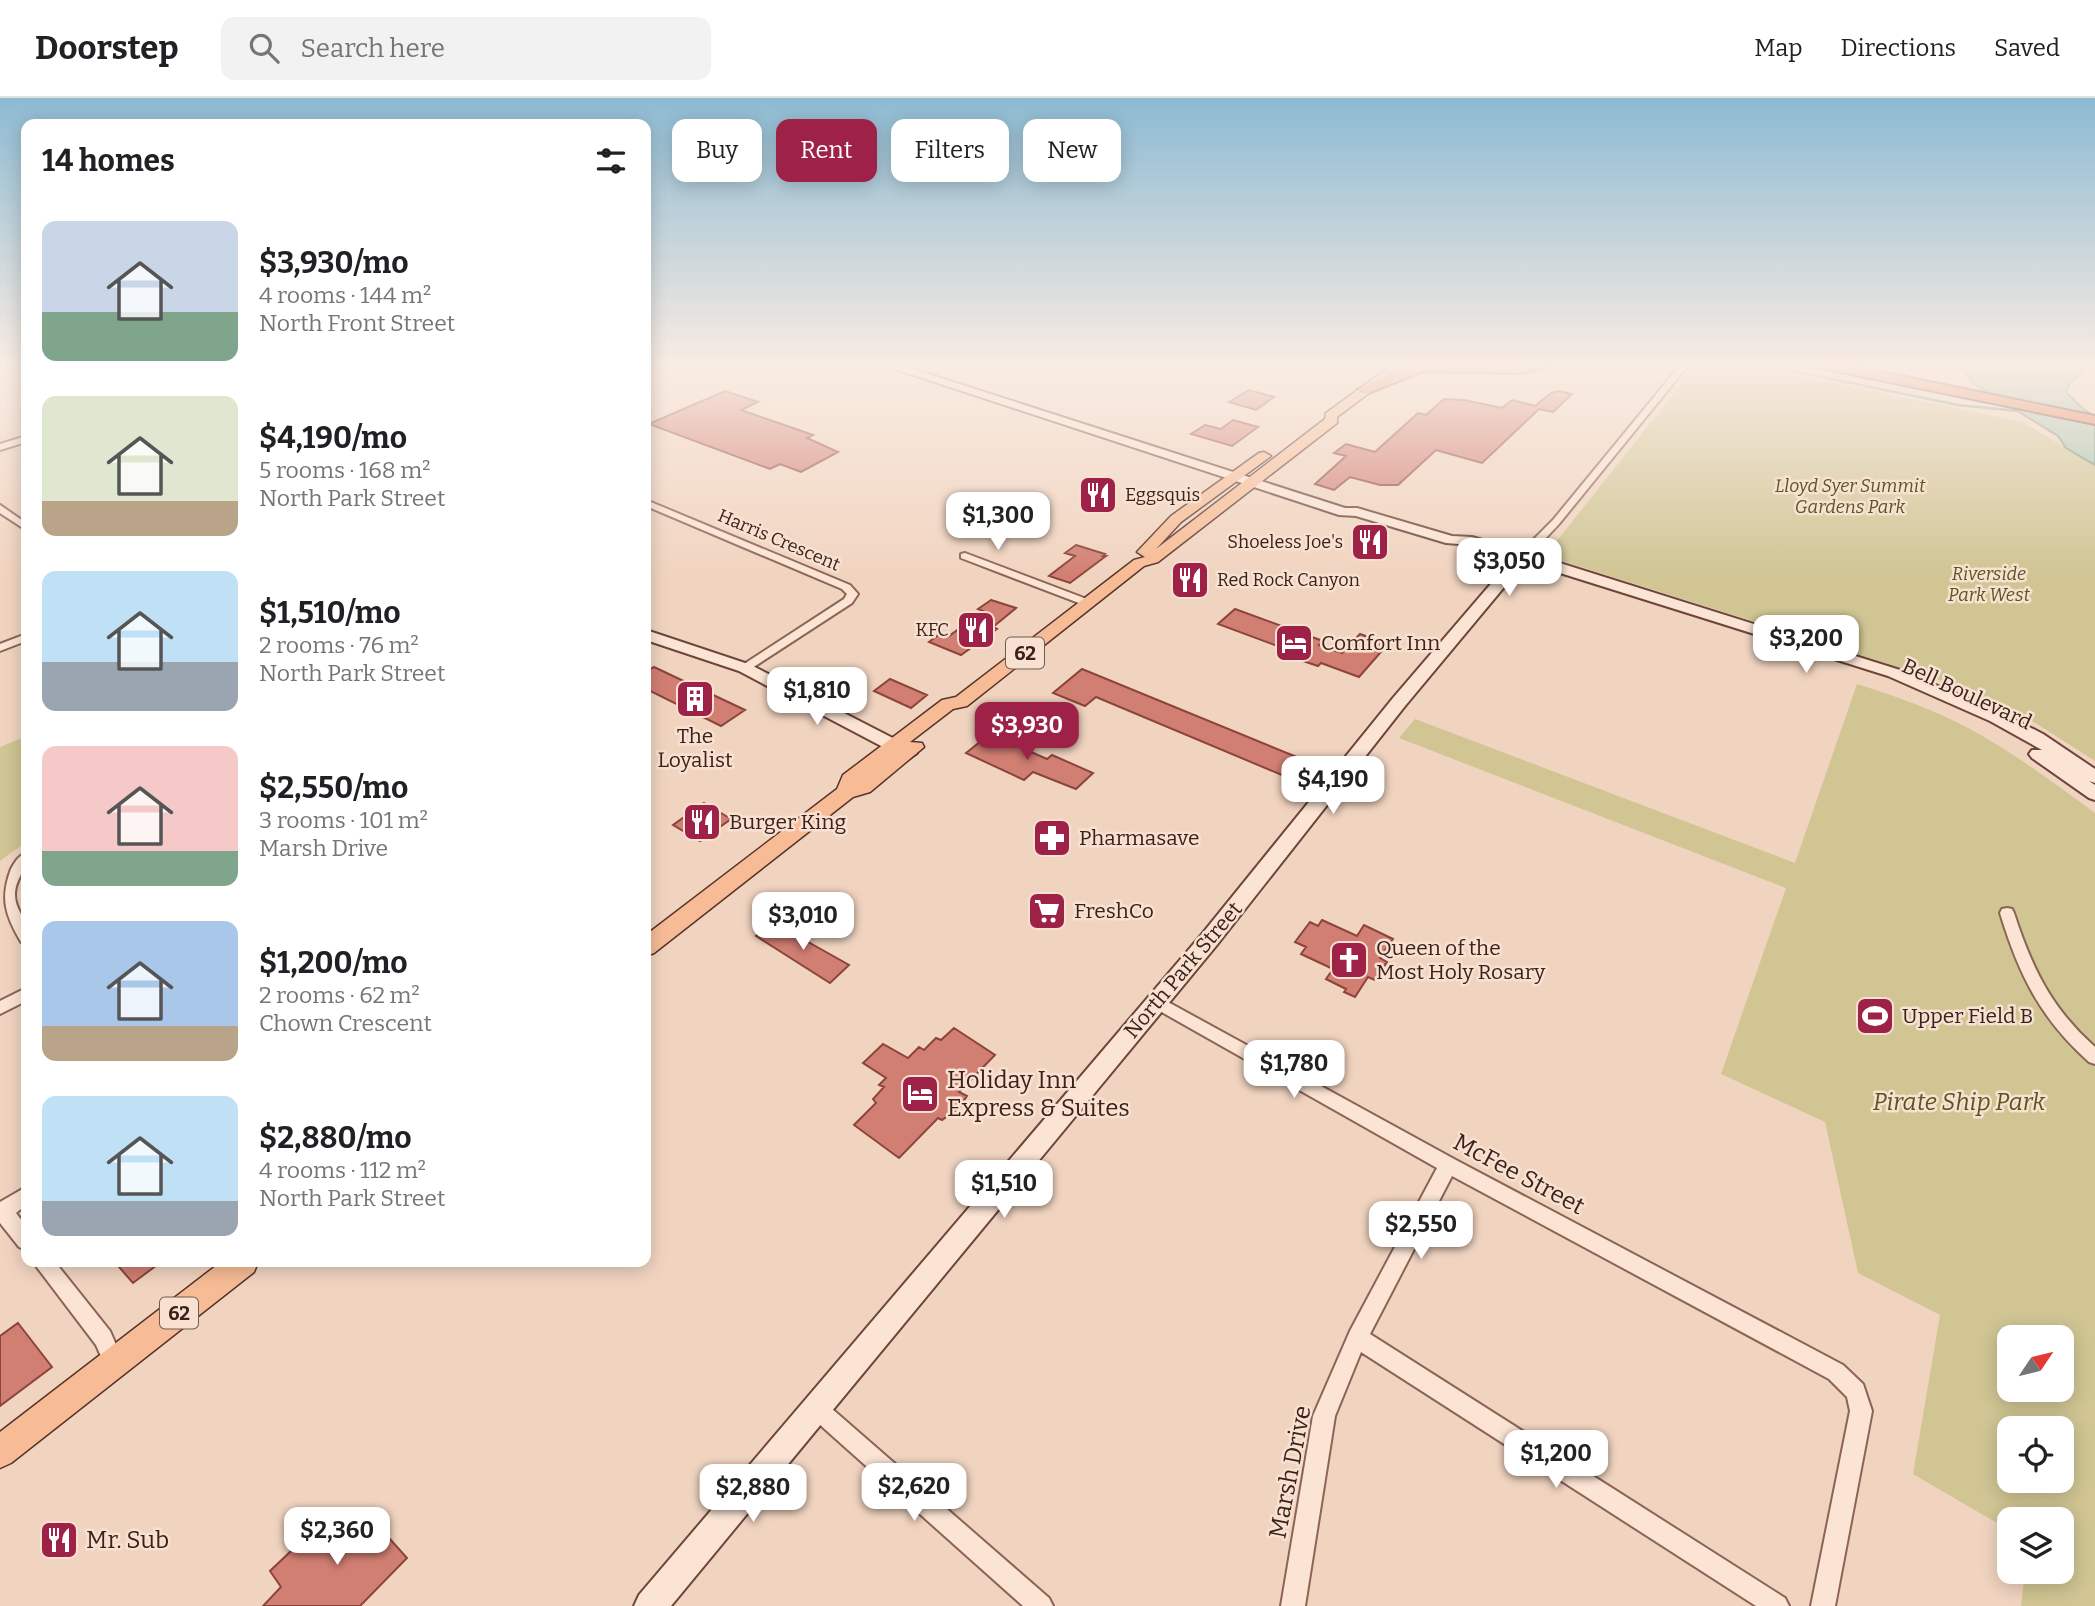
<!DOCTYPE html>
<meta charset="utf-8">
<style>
:root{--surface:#fff;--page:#f2f2f2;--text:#202124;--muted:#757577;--line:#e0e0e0;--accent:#9e2247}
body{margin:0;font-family:Bitter,serif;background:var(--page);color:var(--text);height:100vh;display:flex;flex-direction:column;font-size:26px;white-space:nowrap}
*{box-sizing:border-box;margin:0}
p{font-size:23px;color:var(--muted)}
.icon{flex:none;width:38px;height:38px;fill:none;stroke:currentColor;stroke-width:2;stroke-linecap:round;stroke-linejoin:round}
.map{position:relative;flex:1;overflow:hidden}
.sheet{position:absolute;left:21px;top:21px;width:630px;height:1148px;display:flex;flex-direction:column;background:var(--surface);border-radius:14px;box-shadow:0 4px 18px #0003}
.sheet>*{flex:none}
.hud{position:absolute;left:672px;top:21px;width:665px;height:63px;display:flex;gap:14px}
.needle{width:46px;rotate:55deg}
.fabs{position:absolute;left:1997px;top:1227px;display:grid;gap:14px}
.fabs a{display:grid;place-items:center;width:77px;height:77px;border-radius:14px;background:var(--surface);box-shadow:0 4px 18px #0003;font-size:35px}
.price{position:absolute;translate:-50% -60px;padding:0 16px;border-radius:14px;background:#fff;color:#222;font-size:23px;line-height:46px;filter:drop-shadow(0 2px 4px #0008)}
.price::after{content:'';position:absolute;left:50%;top:42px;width:21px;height:16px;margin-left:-10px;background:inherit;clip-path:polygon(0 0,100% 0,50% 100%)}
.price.on{background:var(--accent);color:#fff}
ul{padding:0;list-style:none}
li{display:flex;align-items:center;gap:21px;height:175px;padding:0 21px}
li span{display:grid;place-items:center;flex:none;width:196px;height:140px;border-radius:14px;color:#555}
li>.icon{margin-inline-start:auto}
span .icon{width:84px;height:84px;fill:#fffc;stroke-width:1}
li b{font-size:30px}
h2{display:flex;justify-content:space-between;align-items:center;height:84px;padding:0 21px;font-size:30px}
.chip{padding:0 24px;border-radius:14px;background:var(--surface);box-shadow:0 4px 18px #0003;font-size:24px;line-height:63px}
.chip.on{background:var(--accent);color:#fff}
header{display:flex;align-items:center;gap:42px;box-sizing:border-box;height:98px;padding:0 35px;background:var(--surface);border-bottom:2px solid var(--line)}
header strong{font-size:33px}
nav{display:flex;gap:38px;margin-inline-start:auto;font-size:24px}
.search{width:490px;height:63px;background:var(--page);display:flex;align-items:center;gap:18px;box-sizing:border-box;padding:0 24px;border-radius:14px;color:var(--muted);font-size:26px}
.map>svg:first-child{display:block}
</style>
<header>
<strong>Doorstep</strong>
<div class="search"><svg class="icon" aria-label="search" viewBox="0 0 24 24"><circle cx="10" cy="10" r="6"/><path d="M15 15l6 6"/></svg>Search here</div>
<nav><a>Map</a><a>Directions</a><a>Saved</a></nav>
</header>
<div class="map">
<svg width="2095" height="1508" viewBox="0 0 2095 1508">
<rect width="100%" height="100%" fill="#f1d4c0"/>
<path fill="#d0c593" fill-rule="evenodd" d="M1698,265H1738L2023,324L2095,367V663L2037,626L1958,588L1556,461L1548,454Z
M1857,586C1895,598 1933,611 1968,630C2013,654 2054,685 2095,715V1508H2021L2025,1474H2062V1421H2009V1432L1913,1376L1940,1217L1858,1175L1825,1024L1721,976L1786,790L1399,640L1415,621L1795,765ZM2009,1239H2062V1292H2009ZM2009,1330H2062V1382H2009Z
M26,638V744L0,763V649Z"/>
<path fill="#a3c3b0" stroke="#69917c" stroke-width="2" d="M1965,265H2091L2068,288L2066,294L2083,311L2095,318V367L2066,350L2058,338L1974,286L1962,270Z"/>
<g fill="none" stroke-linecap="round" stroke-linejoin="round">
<path stroke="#69917c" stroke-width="2.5" d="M1754,265L1958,307L2018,313"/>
</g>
<path fill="#d27f73" stroke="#8c443b" stroke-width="2" d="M1249,292L1274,299L1256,312L1229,304Z
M725,293L758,304L741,312L813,337L807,340L838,354L801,374L780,366L770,371L649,326Z
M1559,293L1572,296L1553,314L1539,311L1482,365L1436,352L1398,387H1380L1350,379L1334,392L1315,386L1346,358L1334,355L1346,346L1375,354L1418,315L1426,317L1444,301L1464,302L1502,310L1512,302L1535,308L1551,295Z
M1233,322L1258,329L1232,348L1191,336L1205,327L1221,331Z
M1076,447L1105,456L1103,458H1106L1070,485L1049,478L1075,458L1065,455Z
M991,502L1016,510L993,529L997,531L961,557L929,544L941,535L949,538L983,513L978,511Z
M1235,511L1323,543L1319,547L1342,555L1360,536L1388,546L1359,579L1321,565L1318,568L1303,563L1307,559L1218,526Z
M654,569L745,612L721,628L646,591V574Z
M1082,571L1304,662L1289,680L1096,599L1085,608L1053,595Z
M890,581L927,597L911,610L874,593Z
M990,636L1047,661L1052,657L1093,675L1076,691L1033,674L1024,682L966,655Z
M704,705L731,721L700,743L673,727Z
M1322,822L1357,838L1364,827L1393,841L1380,860L1387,864L1375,882L1368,879L1355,899L1344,894L1346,891L1326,881L1333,871L1301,856L1306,849L1295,844L1310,824L1318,828Z
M774,823L810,845L849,867L830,885L756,838Z
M954,930L995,957L959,994L967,998L959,1010L942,1022L938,1020L899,1060L854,1027L876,1005L873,1001L884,989L879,987L886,980L863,965L883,946L908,960L919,949L924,952L936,940L941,942Z
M126,1164H161L133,1185L119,1169Z
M18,1225L52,1269L0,1308V1238Z
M363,1411L407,1460L360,1508H263L281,1489L270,1473L311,1434L325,1450Z"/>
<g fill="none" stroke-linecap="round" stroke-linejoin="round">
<defs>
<path id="street" d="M1682,265H1690L1559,426L1527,460H1519V456L1553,422Z
M26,338V344L0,352V346Z
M646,402L850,487L858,496L852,505L749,572H741V568L844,501L847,496L842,491L646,408Z
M0,407L26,425V432L0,415Z
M965,455L1092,503L1093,505L1088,508L1084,507L961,460V456Z
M26,536V543L0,553V546Z
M26,755C27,774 15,780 15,797C15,810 24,818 26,829C27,834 26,841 26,846L21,844C5,817 0,800 11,771C15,764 18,758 26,755Z
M2007,810L2012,811L2014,815C2032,870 2051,910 2095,949V966L2089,964C2040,920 2019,877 2000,815L2002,811Z
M26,890V903L0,916V903Z
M1157,898L1454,1061L1843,1267L1863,1286L1872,1313L1835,1508H1811L1850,1313L1847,1299L1829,1281L1452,1078L1370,1236L1785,1500L1789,1508H1756L1361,1254L1335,1318L1305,1508H1281L1313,1318L1350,1233L1437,1070L1151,908L1149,904L1151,900Z
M26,1089V1107L16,1115L26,1128V1152L19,1149L0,1125V1104Z
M33,1164H55L110,1233L124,1265L121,1272L114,1275L107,1272L96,1247Z
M816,1299L823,1303L1049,1500L1053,1508H1023L809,1317L805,1310L809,1303Z"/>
<path id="secondary" d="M877,265H894L1345,410H1357L1452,438L1472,439L1528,455L1900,572L2002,615L2043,636L2095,671V685L2089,683L2095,687V702L2089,700L2032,660L2029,656L2032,652H2042L1990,623L1888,578L1525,464L1405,608L1216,848L671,1508H634L639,1497L1202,836L1393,600L1513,460L1471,447L1446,445L1356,418L1339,417Z
M646,532L751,567L914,651L917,655L908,661L902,659L739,573L646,542Z"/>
<path id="primary" d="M1395,265H1409L1337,319V325L1158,464L1144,468L967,608L953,611L910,644L922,645L924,649L870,694L853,699L654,855L646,858V837L837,691L843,677L942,602L956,599L1134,462L1145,459L1137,454L1171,418L1259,355L1264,354L1271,358L1181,424L1156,451L1325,321L1326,315Z
M221,1164H258L254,1174L11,1365L0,1370V1334Z"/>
<path id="highway" d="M1421,265L1507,268L1559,265L1522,275L1423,273L1369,295L1364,296L1357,292L1392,274Z
M1809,265H1838L2095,318V326L1816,269Z"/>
</defs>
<use href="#street" stroke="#8b6456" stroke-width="4"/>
<use href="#secondary" stroke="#6d453a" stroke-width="4"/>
<use href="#primary" stroke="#58332b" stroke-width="3"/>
<use href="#highway" stroke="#58332b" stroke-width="4"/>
<use href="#street" fill="#fbe4d4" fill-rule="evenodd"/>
<use href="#secondary" fill="#fbe4d4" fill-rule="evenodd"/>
<use href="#primary" fill="#f7bc95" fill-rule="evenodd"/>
<use href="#highway" fill="#e7754a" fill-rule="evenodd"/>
</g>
<linearGradient id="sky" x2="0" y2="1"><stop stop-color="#8cbad2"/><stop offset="0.56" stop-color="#f9ece3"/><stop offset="1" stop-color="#f9ece3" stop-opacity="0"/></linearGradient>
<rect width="2095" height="477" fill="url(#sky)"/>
<defs>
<symbol id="restaurant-square" viewBox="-11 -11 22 22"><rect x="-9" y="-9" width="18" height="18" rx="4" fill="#9e2247" stroke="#f8e1d0"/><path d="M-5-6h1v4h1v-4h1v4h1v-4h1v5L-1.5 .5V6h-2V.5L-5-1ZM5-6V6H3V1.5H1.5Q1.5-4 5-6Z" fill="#fff"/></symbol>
<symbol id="hotel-square" viewBox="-11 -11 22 22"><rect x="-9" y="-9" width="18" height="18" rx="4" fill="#9e2247" stroke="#f8e1d0"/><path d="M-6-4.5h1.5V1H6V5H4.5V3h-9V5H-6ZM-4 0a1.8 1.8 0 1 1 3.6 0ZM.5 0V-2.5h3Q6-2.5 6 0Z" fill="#fff"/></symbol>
<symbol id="building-square" viewBox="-11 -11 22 22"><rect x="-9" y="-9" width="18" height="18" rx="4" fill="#9e2247" stroke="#f8e1d0"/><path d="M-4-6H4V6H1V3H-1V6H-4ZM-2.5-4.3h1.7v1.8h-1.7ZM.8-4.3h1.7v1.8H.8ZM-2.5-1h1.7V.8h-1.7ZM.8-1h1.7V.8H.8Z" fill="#fff"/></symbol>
<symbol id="pharmacy-square" viewBox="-11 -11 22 22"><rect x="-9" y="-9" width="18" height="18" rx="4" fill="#9e2247" stroke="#f8e1d0"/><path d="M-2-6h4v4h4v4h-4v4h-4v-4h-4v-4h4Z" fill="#fff"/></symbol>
<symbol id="supermarket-square" viewBox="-11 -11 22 22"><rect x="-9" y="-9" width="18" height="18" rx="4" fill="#9e2247" stroke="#f8e1d0"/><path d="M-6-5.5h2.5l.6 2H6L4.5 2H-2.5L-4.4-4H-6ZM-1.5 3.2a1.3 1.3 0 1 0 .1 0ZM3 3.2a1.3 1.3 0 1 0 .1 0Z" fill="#fff"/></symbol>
<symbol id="church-square" viewBox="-11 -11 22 22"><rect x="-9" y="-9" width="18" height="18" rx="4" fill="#9e2247" stroke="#f8e1d0"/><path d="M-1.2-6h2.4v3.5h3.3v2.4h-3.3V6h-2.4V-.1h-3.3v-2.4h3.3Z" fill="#fff"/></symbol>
<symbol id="stadium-square" viewBox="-11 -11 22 22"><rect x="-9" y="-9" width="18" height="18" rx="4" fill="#9e2247" stroke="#f8e1d0"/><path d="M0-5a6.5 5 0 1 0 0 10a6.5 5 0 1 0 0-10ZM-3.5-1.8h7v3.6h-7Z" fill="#fff"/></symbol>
</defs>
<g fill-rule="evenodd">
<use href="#restaurant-square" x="1076" y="375" width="44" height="44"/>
<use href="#restaurant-square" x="1348" y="422" width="44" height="44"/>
<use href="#restaurant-square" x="1168" y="460" width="44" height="44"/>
<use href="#restaurant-square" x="954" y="510" width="44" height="44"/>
<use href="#hotel-square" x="1272" y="523" width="44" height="44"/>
<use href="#building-square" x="673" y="579" width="44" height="44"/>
<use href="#restaurant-square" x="680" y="702" width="44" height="44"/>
<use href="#pharmacy-square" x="1030" y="718" width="44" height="44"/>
<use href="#supermarket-square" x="1025" y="791" width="44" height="44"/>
<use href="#church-square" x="1327" y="840" width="44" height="44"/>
<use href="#stadium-square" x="1853" y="896" width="44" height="44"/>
<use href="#hotel-square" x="898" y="974" width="44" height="44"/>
<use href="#restaurant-square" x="37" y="1420" width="44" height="44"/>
</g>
<g text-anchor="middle" stroke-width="5" stroke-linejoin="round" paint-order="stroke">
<g font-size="18" font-style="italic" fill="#585621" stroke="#f8e1d0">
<text x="1850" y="394">Lloyd Syer Summit<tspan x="1850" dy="21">Gardens Park</tspan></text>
<text x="1989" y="482">Riverside<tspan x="1989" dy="21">Park West</tspan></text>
</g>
<g font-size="18" fill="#3a221c" stroke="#f8e1d0" text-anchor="start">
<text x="1125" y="403">Eggsquis</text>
<text x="1343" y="450" text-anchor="end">Shoeless Joe's</text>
<text x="1217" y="488">Red Rock Canyon</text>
<text x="949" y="538" text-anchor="end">KFC</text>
</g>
<g font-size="18" fill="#3a221c" stroke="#f8e1d0">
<text transform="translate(779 442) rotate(23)" y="6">Harris Crescent</text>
</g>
<g fill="#f8e1d0" stroke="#735b52" stroke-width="2">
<rect x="1006" y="539.5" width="38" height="31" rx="5"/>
<rect x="160" y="1199.5" width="38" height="31" rx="5"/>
</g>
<g font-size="19" font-weight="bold" fill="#3a221c">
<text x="1025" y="562">62</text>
<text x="179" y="1222">62</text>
</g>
<g font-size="21" fill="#3a221c" stroke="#f8e1d0" text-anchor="start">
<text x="1321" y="552">Comfort Inn</text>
<text x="695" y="645" text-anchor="middle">The<tspan x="695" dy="24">Loyalist</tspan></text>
<text x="729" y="731">Burger King</text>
<text x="1079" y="747">Pharmasave</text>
<text x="1074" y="820">FreshCo</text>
<text x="1376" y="857">Queen of the<tspan x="1376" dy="24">Most Holy Rosary</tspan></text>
<text x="1902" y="925">Upper Field B</text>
</g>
<g font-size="21" fill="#3a221c" stroke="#f8e1d0">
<text transform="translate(1967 596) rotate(25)" y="7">Bell Boulevard</text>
<text transform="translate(1183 872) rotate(-50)" y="7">North Park Street</text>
</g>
<g font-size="24" fill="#3a221c" stroke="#f8e1d0" text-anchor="start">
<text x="947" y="990">Holiday Inn<tspan x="947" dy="28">Express &amp; Suites</tspan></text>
<text x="86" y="1450">Mr. Sub</text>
</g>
<g font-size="24" font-style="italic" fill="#585621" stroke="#f8e1d0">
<text x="1959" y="1012">Pirate Ship Park</text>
</g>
<g font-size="24" fill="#3a221c" stroke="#f8e1d0">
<text transform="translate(1519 1076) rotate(28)" y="8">McFee Street</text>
<text transform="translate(1290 1374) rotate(-79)" y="8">Marsh Drive</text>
</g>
</g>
</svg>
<div class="fabs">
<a><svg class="needle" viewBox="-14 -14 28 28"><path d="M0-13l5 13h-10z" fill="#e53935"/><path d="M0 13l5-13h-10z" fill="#757577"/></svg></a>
<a><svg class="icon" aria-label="locate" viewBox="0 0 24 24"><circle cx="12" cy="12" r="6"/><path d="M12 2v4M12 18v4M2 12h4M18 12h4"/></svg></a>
<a><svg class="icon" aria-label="layers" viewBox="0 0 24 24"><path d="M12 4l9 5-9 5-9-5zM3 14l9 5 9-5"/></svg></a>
</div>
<b class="price" style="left:998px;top:454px">$1,300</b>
<b class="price" style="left:1509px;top:500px">$3,050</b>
<b class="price" style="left:1806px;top:577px">$3,200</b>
<b class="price" style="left:817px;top:629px">$1,810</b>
<b class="price on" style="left:1027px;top:664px">$3,930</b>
<b class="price" style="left:1333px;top:718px">$4,190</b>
<b class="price" style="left:803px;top:854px">$3,010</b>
<b class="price" style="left:1294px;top:1002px">$1,780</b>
<b class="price" style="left:1004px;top:1122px">$1,510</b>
<b class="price" style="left:1421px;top:1163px">$2,550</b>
<b class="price" style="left:1556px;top:1392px">$1,200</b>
<b class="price" style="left:914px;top:1425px">$2,620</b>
<b class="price" style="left:753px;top:1426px">$2,880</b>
<b class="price" style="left:337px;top:1469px">$2,360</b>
<div class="hud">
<a class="chip">Buy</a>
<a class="chip on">Rent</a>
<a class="chip">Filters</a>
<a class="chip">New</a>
</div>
<section class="sheet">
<h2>14 homes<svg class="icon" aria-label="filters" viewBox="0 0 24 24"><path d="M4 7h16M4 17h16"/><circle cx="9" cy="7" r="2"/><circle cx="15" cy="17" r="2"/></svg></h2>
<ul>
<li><span style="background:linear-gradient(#c9d6e8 65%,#7fa58c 0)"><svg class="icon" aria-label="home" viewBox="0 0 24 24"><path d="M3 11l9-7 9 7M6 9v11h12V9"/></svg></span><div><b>$3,930/mo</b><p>4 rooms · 144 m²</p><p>North Front Street</p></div></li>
<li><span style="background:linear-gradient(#dfe7d0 75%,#b9a48a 0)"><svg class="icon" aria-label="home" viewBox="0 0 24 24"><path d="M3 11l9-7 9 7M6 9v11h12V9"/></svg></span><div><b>$4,190/mo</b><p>5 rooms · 168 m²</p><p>North Park Street</p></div></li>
<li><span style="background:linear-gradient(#bfe0f5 65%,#9aa5b1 0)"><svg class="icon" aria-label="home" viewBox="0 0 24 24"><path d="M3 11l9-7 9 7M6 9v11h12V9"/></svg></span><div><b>$1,510/mo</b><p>2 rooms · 76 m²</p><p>North Park Street</p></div></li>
<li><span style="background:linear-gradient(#f6c9c9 75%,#7fa58c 0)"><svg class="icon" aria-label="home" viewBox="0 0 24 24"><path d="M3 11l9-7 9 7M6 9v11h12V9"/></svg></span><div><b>$2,550/mo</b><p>3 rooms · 101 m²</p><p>Marsh Drive</p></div></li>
<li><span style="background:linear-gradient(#a9c7e8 75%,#b9a48a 0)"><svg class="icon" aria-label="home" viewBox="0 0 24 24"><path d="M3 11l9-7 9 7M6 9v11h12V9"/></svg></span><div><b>$1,200/mo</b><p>2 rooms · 62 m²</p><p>Chown Crescent</p></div></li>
<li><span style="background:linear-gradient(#bfe0f5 75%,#9aa5b1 0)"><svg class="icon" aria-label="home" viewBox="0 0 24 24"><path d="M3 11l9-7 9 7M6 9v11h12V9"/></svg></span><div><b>$2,880/mo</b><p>4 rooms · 112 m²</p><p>North Park Street</p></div></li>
</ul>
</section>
</div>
